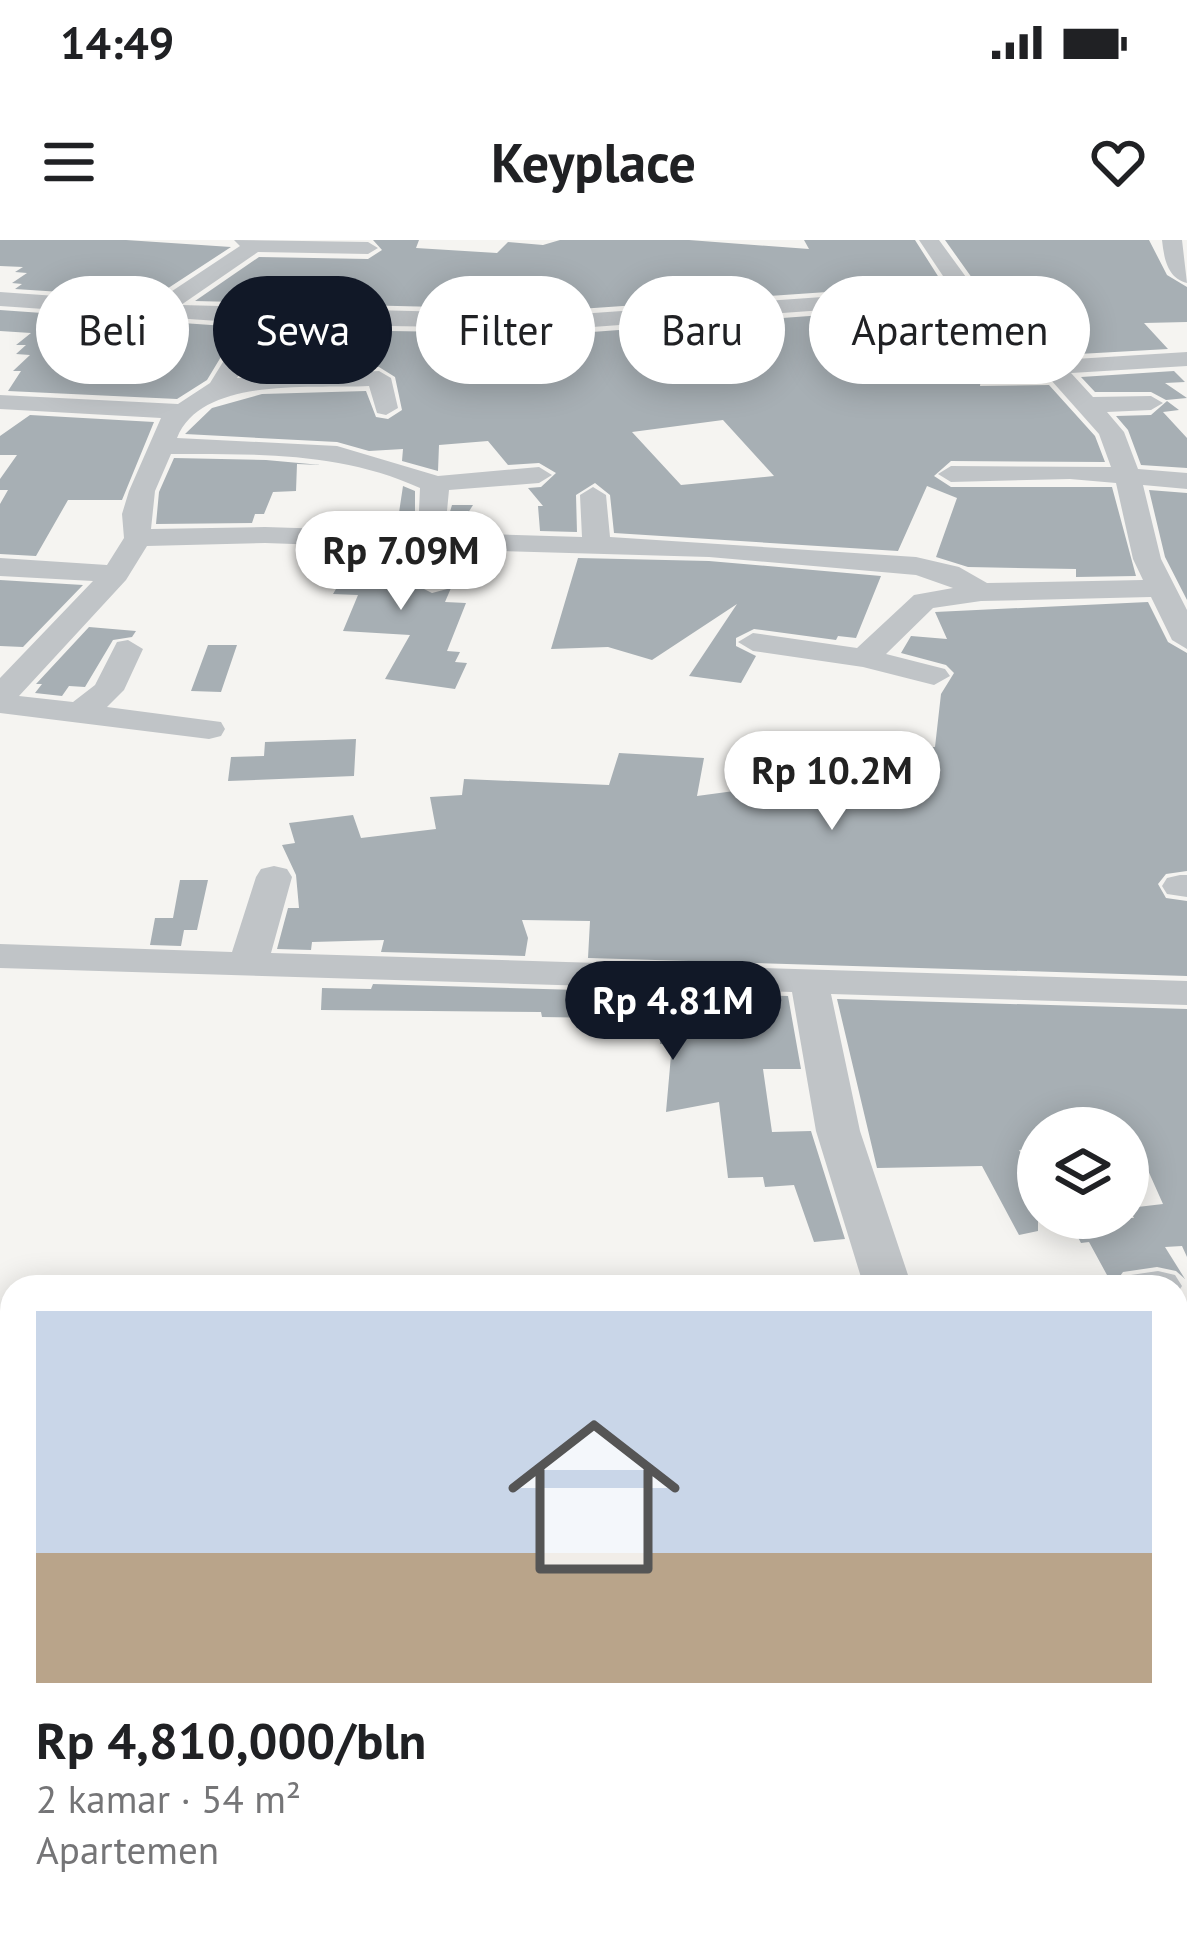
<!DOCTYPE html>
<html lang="id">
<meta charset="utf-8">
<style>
:root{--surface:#fff;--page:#f2f2f2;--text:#202124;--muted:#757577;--line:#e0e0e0;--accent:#111827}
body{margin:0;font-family:"PT Sans",sans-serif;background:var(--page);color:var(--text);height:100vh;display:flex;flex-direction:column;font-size:45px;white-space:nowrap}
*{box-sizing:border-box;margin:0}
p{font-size:39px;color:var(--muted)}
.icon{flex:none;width:66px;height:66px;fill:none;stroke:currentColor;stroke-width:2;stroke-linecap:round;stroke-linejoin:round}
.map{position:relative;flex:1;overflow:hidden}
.side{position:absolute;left:0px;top:1035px;width:1188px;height:663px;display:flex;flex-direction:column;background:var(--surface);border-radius:36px 36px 0 0;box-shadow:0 6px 30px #0003}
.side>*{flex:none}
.banner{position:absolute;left:36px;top:36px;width:1116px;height:108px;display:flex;gap:24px}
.controls{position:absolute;left:1017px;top:867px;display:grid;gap:24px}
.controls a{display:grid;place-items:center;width:132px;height:132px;border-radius:50%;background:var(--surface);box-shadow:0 6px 30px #0003;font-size:60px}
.price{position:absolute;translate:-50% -102px;padding:0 27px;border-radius:42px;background:#fff;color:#222;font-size:39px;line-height:78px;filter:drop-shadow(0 3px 6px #0008)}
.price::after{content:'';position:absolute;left:50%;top:72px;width:36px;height:27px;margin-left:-18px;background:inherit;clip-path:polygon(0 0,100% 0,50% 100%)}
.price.selected{background:var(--accent);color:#fff}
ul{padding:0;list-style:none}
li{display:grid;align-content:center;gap:24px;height:636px;padding:0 36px}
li+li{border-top:3px solid var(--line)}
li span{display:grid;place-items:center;height:372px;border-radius:0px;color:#555}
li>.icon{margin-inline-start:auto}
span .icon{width:216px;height:216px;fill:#fffc;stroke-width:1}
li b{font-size:51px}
.tag{padding:0 42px;border-radius:54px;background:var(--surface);box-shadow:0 6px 30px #0003;font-size:42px;line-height:108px}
.tag.selected{background:var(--accent);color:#fff}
.status{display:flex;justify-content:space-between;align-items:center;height:84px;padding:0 60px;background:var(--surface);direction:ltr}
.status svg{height:33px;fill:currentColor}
header{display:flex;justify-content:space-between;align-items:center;height:156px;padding:0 36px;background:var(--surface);font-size:54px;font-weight:700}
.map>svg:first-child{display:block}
</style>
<div class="status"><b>14:49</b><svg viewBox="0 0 49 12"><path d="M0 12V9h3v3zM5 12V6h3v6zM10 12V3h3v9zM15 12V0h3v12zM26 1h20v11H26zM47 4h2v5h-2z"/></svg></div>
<header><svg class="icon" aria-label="menu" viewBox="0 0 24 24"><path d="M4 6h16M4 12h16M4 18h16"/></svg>Keyplace<svg class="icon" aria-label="heart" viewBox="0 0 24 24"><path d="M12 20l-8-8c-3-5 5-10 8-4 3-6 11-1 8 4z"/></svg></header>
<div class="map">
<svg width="1187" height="1697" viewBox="0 0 1187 1697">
<rect width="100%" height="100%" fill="#f5f4f1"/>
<path fill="#a7afb4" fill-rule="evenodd" d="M0,0H126L231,7L153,58L15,49L22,44L12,43L27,33L15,32L23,27L0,26Z
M373,0H419L416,8L497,13L508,2L543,5L560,0H689L809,9L804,0H915L943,44L565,70L195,61L259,17L368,19L382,10Z
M945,0H1149L1167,35L1187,47V82L1144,83L1168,109L1061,115L977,45Z
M959,65L1027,124L982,129L980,146L1049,145L1095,196L1105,222L951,221L934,236L951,247H1112L1136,336L1076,337V329L968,327L936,317L957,258L927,246L898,311L614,293L610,255L595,243L576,255L577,292L540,291L538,266H543L528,248L541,247L556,233L539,223L508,225L488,201L439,205L438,231L402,221L403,209L369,211L337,202L185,194L212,168L262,154L366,151L376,177L388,179L402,170L395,137L379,127L245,133L272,89L565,94ZM648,99L678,112L760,104L776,117L761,126L679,134L649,125L635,113L636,106ZM723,180L774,236L681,245L632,192Z
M0,70L239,87L207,140L177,159L8,151L21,131H13L30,115L16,114L26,105H16L31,93L0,91Z
M1174,131L1185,142L1165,143L1187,158L1166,160L1151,152H1095L1081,137Z
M1167,161L1179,170L1163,172L1187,198V228L1141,225L1128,190L1116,176L1151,175Z
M30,175L154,182L122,260H68L36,316L0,314V264L8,250H0V239L17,215H0V196Z
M174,218L266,220L321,225L297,224L296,251L273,252L264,274H255L252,283L156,284L159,252Z
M403,246L415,251V271L431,283L449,275L452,265H473L458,289L358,285L397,286Z
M1149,250L1187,253V360L1165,317Z
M342,310L428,313L412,338L414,344L432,353L451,348L445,362L466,363L447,411L460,412L455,422L467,423L455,449L385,439L410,395L343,391L358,355L333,354L339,344L322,343Z
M578,318L709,321L881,336L856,398L838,396L836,400L754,389L736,398V406L756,416L741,443L689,436L737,364L652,420L608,407L551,409Z
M0,341V340L83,345L23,407L0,406Z
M1148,362L1168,402L1187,413V631L1166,634L1158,644L1166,658L1187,661V736L588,718L590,681L522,680L528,698L525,716L381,712L384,700L312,702L311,710L277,709L288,668H299L296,635L282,605L295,603L289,583L353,575L361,598L436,589L430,557L462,555L464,539L609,545L619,513L704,518L697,556L764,547L817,549L819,509L882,510L883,520L927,521L926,507H935L941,454L954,433L946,425L901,413L911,396L947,399L935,372Z
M89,387L136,391L132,397L113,400L85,447L69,446L62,456L35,453L42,444H36Z
M208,405H237L221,452L191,451Z
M356,499L354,536L228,541L231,517L264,516L265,502Z
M180,640H208L197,690H184L181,706L150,705L155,678H173Z
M373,744L788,756L801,829H763L772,892L811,891L845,999L814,1002L794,945L765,947L763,937L728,938L719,862L666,872L672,804H660V798L607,797L606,778L542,777L541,772L321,770L322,748L371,749Z
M837,759L1187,769V1017L1182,1006L1165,1007L1185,1039L1176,1031L1157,1027L1123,1032L1113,1046L1089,1002L1081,1003L1068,978H1134L1129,968L1163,964L1138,908L1128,909V888H1038V908L1019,910L1038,941V991L1019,995L982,926L877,928Z"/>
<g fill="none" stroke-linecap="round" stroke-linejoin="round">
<path fill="#c0c4c7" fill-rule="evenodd" d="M234,0L368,2L378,8L368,14L258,12L181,65L565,75L951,48L919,0H939L974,48L1059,120L1187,112V126L1071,133L1093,157L1151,156L1163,163L1151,170L1107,172L1124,192L1138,229L1187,233V249L1143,245L1161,319L1187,370V409L1172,400L1151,357L981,361L933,368L886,414L945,429L950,436L934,445L863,427L753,411L738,402L753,393L857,408L914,355L953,348L916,335L709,317L464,310L441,346L431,349L416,340L436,309L265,303L147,306L126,340L19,456L73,462L95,445L117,402L128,400L143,409L124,450L107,467L221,482L225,489L221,496L209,499L0,473V438L93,341L0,336V318L107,325L124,298L122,274L129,251L161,178L0,169V155L178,164L210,143L247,83L0,66V52L154,63L240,6ZM961,60L1038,127L983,133V143L1051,140L1099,194L1111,227L951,226L938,234L951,242L1070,239L1116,243L1133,319L1143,340L987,343L959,327L916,317L610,297L606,255L593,247L580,255L582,297L265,287L151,289L155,251L171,214C256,214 341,212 420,248L419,271L433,279L447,271L449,250L539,243L552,235L539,227L438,236L337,206L177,198C202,136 312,149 369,146L377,173L386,175L398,168L391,138L379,131L237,138L269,84L565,89Z
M1162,0H1182L1187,43C1167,38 1164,18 1162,0Z
M650,103L677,117L760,108L772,115L760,122C718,127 670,144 638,110Z
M274,626L287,629L292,637L271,713L1187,741V765L831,754L860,891L912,1047H864L816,891L792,752L0,728V704L232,712L256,637L261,629Z
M1180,635H1187V657L1167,654L1162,646L1167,638Z
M1158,1031L1175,1035L1182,1046L1176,1055V1047H1117L1124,1036Z
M1187,1244V1282L1176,1284V1246Z
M1176,1514L1187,1518L1184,1578L1176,1575Z
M504,1686H568L565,1697H501Z
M1030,1686H1094L1096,1697H1032Z"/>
</g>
</svg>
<div class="controls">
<a><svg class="icon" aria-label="layers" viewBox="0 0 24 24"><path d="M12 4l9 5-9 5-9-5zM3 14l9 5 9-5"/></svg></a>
</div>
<b class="price" style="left:401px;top:373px">Rp 7.09M</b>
<b class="price" style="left:832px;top:593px">Rp 10.2M</b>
<b class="price selected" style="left:673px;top:823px">Rp 4.81M</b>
<div class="banner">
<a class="tag">Beli</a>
<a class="tag selected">Sewa</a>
<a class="tag">Filter</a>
<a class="tag">Baru</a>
<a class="tag">Apartemen</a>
</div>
<section class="side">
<ul>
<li><span style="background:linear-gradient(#c9d6e8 65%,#b9a48a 0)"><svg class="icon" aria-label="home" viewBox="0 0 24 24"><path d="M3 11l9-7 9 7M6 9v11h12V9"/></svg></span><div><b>Rp 4,810,000/bln</b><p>2 kamar · 54 m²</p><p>Apartemen</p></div></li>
</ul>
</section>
</div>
